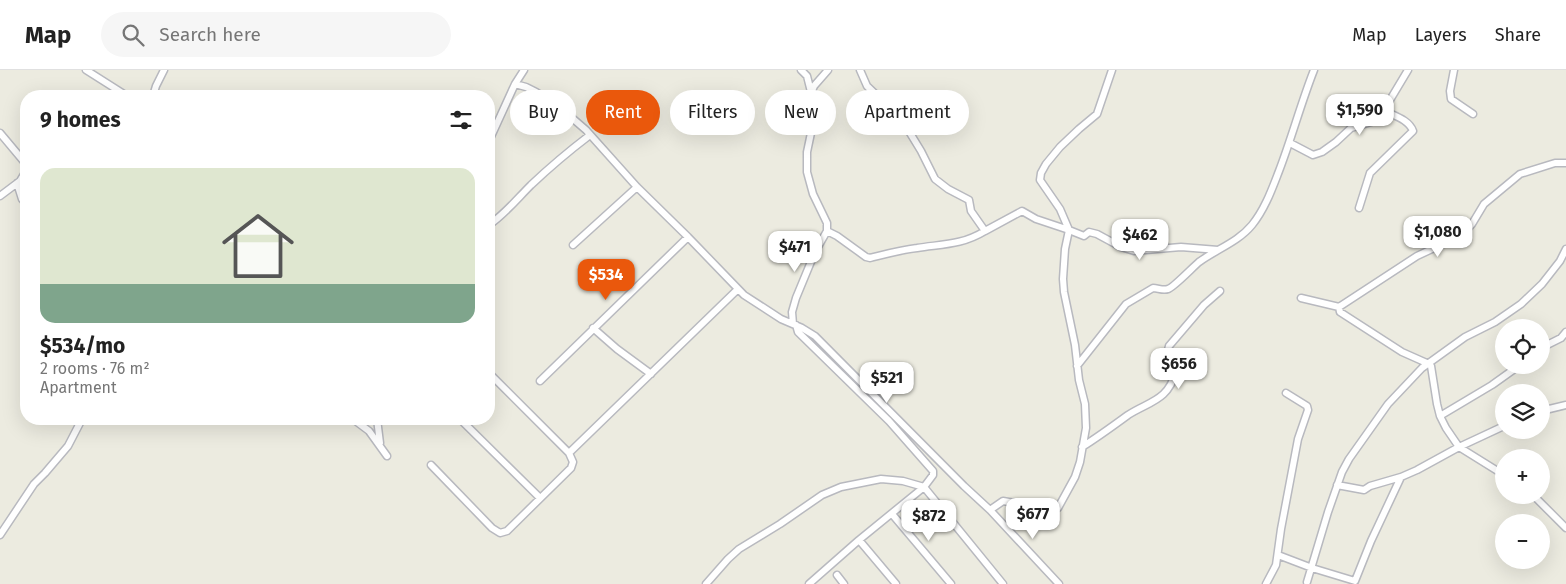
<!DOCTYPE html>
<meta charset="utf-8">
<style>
:root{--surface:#fff;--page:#f6f6f6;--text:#222;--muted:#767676;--line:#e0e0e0;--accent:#ea580c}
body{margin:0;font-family:"Fira Sans",sans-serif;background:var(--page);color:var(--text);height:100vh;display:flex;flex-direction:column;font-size:19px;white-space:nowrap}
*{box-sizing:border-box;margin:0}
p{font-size:16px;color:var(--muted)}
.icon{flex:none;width:28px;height:28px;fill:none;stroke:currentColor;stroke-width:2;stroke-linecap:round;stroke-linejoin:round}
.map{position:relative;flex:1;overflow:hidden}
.sheet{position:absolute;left:20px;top:20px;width:475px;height:335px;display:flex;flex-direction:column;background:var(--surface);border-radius:20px;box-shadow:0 5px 20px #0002}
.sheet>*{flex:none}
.banner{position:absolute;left:510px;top:20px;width:475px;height:45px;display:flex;gap:10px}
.controls{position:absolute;left:1495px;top:249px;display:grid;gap:10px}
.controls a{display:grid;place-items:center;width:55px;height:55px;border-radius:50%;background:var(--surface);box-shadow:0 5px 20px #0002;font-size:25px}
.price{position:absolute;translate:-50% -42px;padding:0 11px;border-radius:10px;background:#fff;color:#222;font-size:16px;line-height:32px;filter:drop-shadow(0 1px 2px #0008)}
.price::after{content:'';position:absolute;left:50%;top:30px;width:15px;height:11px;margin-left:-8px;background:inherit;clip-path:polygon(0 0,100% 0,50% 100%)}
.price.selected{background:var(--accent);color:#fff}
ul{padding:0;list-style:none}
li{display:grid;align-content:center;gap:10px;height:265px;padding:0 20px}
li+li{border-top:1px solid var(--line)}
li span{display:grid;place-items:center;height:155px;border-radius:15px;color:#555}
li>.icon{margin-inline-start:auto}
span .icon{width:90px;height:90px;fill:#fffc;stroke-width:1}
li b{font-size:21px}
h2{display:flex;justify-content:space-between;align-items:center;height:60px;padding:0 20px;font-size:21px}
.pill{padding:0 18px;border-radius:22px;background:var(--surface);box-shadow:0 5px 20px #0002;font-size:18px;line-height:45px}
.pill.selected{background:var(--accent);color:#fff}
header{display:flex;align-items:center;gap:30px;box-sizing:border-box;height:70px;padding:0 25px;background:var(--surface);border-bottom:1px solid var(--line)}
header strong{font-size:24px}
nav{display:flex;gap:28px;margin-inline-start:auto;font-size:18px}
.search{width:350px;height:45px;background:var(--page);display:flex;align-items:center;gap:12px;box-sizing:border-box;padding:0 18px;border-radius:28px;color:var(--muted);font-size:19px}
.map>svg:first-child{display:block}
</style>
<header>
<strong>Map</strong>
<div class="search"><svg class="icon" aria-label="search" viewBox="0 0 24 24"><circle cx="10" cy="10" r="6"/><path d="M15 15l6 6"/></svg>Search here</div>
<nav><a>Map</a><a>Layers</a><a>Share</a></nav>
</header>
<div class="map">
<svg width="1566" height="514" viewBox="0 0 1566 514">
<rect width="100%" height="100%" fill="#ecebe0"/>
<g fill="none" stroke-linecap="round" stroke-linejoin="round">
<defs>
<path id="minor" d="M86,0L127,26
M801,0L807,6L811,22
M860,0L867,16L889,37L899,51L910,63L921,81L935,109L948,119L969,130L971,141L985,161L1022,141L1036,149L1069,160L1065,179L1063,209L1064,222L1075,275L1079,310L1085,334L1086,358L1080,392L1075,407L1058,438L1050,439L1003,431L990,440
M1112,0L1097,44L1079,59L1060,77L1046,94L1041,103L1040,110L1060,139L1069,160L1084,166L1089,162L1097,164L1121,177L1134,181L1181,177L1218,180
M1454,0L1450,21L1451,29L1473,44
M515,14L524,0
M153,26L156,16L164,0
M0,63L26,94
M489,71L515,14L526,17L536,22L564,41L586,60L637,117L688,167L744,225L781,249L802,258L815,266L964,416L990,440L1059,514
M1290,73L1313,85L1322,82L1336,72L1351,58L1378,50L1408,0
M17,113L22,129L26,133
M0,126L20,111L26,101
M1359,138L1370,103L1413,61C1409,50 1395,46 1385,41
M489,155C505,144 517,129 531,115C550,97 569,81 590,65
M827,161L837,166L866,187L870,188C886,184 900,180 917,178C943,174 962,175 985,161
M573,175L637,117
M1301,228L1339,237L1417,186L1462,165L1472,154L1484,134L1520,104L1555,93H1566
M1339,237L1340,242L1402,282L1429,294L1431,296L1437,334L1440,346L1446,358L1459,377L1504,405
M793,254L792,242L796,228L815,182L827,161V153L813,124L807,102V82L811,63L809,28L814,16L828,0
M796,255L798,262L889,351L933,401V405L924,417L859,470L809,514
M593,258L617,279L651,304
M1541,278L1561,268L1566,262
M1077,296L1126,234L1153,218C1158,218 1163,221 1168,219C1173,218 1193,197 1199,192C1217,179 1238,172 1252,155C1265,139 1272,119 1279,101C1292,67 1301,33 1314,0
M540,311L688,167
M1541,341L1566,335
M1440,346L1492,315L1520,295
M353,349L369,361L387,386
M377,349L380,373
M460,349L540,428
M1082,377C1098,367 1113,356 1128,345C1150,331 1168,331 1176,301L1167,284L1169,276L1204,235L1220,221
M569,383L738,219
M431,395L492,458L500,463L507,461L571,398L573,392L569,383L489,303
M1337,415L1364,420L1370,416L1401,407L1417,400L1459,377L1504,356
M1533,425L1566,458
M892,444L951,514
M0,465L34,414L45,403L68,376L82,349
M859,470L896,514
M1278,485L1312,498L1355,511L1371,471L1401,407
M837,505L844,514
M1307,512L1328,442L1342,402L1349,389L1388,334L1422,298L1465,267L1495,252L1521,234L1542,214L1560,191L1566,179
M706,514L728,489L739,479L780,454L822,425L841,417L881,409L903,411L924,417L1003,514
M1266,514L1276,495L1281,459L1298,369L1308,340L1307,336L1286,323"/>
</defs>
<use href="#minor" stroke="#b8b9bf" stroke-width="9"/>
<use href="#minor" stroke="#fff" stroke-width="6"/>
</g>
</svg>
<div class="controls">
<a><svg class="icon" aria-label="locate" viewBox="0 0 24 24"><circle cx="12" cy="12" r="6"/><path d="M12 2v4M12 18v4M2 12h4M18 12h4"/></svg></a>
<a><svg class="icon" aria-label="layers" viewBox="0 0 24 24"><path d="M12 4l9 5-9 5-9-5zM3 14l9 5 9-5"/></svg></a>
<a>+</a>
<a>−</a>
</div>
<b class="price" style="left:1360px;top:66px">$1,590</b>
<b class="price" style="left:1438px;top:188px">$1,080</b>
<b class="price" style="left:1140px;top:191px">$462</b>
<b class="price" style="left:795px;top:203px">$471</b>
<b class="price selected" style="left:606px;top:231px">$534</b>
<b class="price" style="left:1179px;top:320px">$656</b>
<b class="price" style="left:887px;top:334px">$521</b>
<b class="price" style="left:1033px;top:470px">$677</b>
<b class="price" style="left:929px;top:472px">$872</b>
<div class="banner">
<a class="pill">Buy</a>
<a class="pill selected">Rent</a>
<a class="pill">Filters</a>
<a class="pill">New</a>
<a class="pill">Apartment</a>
</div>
<section class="sheet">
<h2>9 homes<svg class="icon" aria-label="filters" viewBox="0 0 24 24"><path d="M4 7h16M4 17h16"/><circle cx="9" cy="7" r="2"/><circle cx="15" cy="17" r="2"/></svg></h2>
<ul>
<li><span style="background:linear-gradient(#dfe7d0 75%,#7fa58c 0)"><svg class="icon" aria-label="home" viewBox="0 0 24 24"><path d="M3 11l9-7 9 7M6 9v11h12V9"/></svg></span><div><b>$534/mo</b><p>2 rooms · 76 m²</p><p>Apartment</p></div></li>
</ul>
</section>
</div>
